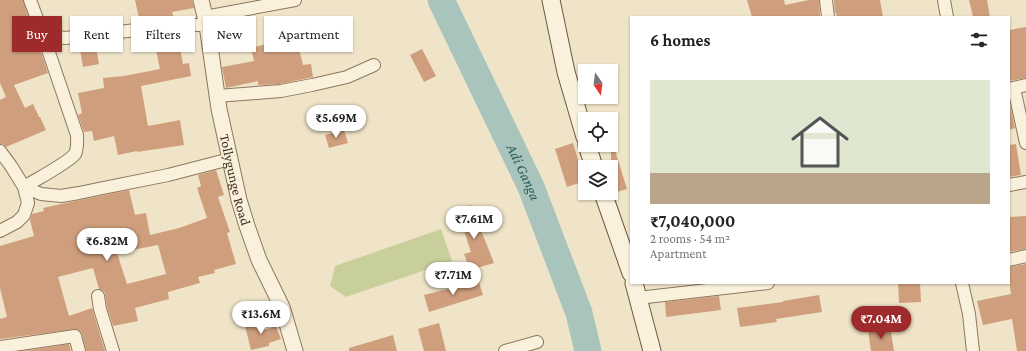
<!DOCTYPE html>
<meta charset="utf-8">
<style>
:root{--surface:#fff;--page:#f6f6f6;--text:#222;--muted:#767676;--accent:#9e2a2b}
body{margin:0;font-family:"Crimson Pro",serif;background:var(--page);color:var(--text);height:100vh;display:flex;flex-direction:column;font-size:15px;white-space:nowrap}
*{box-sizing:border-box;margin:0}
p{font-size:13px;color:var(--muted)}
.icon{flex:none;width:22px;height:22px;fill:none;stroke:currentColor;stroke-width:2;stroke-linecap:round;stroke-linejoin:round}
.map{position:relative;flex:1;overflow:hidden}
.details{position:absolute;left:630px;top:16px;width:380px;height:268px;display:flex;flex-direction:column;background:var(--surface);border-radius:0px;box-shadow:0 1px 3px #0004}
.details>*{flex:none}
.hud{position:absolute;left:12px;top:16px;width:380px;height:36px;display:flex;gap:8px}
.needle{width:26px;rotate:166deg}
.fabs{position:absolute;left:578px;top:64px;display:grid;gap:8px}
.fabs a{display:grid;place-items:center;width:40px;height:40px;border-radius:0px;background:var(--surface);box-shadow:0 1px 3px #0004;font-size:20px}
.price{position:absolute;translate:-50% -34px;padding:0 9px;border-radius:14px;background:#fff;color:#222;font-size:13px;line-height:26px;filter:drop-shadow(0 1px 2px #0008)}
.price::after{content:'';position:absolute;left:50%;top:24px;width:12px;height:9px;margin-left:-6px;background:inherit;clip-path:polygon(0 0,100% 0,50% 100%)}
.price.on{background:var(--accent);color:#fff}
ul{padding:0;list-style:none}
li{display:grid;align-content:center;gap:8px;height:212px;padding:0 20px}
li span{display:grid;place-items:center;height:124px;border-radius:0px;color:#555}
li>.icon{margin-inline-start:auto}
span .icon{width:72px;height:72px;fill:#fffc;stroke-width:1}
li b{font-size:17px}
h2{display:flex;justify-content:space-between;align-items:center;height:48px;padding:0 20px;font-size:17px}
.chip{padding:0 14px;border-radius:0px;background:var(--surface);box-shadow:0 1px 3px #0004;font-size:14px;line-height:36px}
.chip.on{background:var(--accent);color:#fff}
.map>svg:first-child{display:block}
</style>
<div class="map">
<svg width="1026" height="351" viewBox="0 0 1026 351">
<rect width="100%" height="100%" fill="#f0e4c8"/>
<path fill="#c9cf9b" d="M441,229L452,261L346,297L330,286L335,266Z"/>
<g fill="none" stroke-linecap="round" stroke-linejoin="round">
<path stroke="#a9c4bc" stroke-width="27" id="s1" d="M441,0L531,187L579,313L588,351"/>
</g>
<path fill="#cf9f7d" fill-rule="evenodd" d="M0,0H23L30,22L27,24L42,55L48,73L14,85L25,108L33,104L39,117H40L46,130L6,147L3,144H0V100L6,97L0,83Z
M135,0H192L194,8L172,12L174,18L150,21L149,16L139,18Z
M747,0H784L785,5L809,0H819L820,16L752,17Z
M834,0H880L883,17H837L836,13H835Z
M969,0H987L990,17H973Z
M1026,27V78L1009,81V30Z
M177,33L183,64L189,63L191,76L141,86L148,126L180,120L184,145L137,152V151L118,155L114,136L94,141L92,131L84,132L78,115L82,113L78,93L104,88L103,78L124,76L160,69L153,36Z
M296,36L303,65L311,64L313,77L280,84L258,85V81L226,88L222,67L254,61L251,48Z
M95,42L99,64L83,67L79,44Z
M422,49L436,76L424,82L410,55Z
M1009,100L1015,128L1009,130Z
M344,130L348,143L329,148L325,135Z
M573,143L585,181L567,187L555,149Z
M1016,144L1021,175L1009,177V145Z
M611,147H614L627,189L614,193L611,188Z
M216,170L224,195L218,197L230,232L227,233L236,264L214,270L215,273L198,277L200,283L168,292L169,299L135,308L138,321L113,326L107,307L105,294L104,291L99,289L93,268L58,277L69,316L92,308L105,351H86L82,334L80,331L77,329L0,339V319L7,317L0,288V246L34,236L30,220L32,214L44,211L43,208L61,204L129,190L135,215L146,213L150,235L179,228L207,218L197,188L201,186L198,175ZM158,245L166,274L127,284L117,253Z
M471,205L494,263L470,270L464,254L471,252L457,210Z
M1026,216V249L1009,252V217Z
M1026,264V351H1017L1012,319L983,325L977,301L1011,294L1009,281V267Z
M478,279L483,295L429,312L424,295L444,290Z
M898,283H920L921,302L899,303Z
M819,295L822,312L776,319L777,322L740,327L737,308L783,302V301Z
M719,296L721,310L666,317L665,302Z
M263,321L265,330L276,326L281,339L269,343V346L251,350L245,326Z
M439,323L446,351H424L418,329Z
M890,326L894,351H871L868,330Z
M393,335L397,351H349V348Z
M69,344L71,351H24Z"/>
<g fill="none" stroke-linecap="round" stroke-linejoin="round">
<defs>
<path id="minor" d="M30,0L42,32L51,36L65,38L181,25H207
M826,0L828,17
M944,0L947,17
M205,17L295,0
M1014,88L1026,143
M1009,89L1026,85
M217,96L281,91L312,85L347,77L374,65
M0,151L11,166L24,187L41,194L61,196L79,193L103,188L168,175L230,159
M1009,185L1026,182
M0,231L17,222L24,215L28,203L24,187C35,180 68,163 75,154C78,148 77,141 77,135L42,32
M1009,260L1026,256
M962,283L969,314L973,351
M98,296L100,309L113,351
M638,298L768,283
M0,347L75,336L79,351
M505,351L537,342"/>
<g id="tertiary">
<path id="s2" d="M201,0L207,25L219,109L239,200L247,226L259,260L282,307L295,351"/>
</g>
<path id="secondary" d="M551,0L566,72L585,137
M587,145L594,167
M603,193L631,273
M634,283L652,351"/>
</defs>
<use href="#minor" stroke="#8d765c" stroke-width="14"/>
<use href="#tertiary" stroke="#8d765c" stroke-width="17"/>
<use href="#secondary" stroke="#6f573f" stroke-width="19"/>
<use href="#minor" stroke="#faf1dc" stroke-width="12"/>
<use href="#tertiary" stroke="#faf1dc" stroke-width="15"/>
<use href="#secondary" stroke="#faf1dc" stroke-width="17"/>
</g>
<g text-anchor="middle" stroke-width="4" stroke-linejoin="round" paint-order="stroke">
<g font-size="14" fill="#3d2e20" stroke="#f7eed8">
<text dy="5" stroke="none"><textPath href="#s2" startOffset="183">Tollygunge Road</textPath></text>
</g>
<g font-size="15" font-style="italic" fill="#2f5d5a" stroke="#f7eed8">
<text dy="5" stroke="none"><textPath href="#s1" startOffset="191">Adi Ganga</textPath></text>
</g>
</g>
</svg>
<div class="fabs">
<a><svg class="needle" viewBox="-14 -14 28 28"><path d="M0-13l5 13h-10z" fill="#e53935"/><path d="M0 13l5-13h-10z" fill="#767676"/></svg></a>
<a><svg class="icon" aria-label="locate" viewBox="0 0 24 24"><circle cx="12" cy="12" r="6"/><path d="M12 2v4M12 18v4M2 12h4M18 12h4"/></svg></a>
<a><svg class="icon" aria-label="layers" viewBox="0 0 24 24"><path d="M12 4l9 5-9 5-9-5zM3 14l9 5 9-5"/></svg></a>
</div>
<b class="price" style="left:336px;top:139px">₹5.69M</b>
<b class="price" style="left:474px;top:240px">₹7.61M</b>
<b class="price" style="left:107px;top:262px">₹6.82M</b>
<b class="price" style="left:453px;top:296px">₹7.71M</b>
<b class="price" style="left:261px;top:335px">₹13.6M</b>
<b class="price on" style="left:881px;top:340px">₹7.04M</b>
<div class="hud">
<a class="chip on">Buy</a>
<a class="chip">Rent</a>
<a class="chip">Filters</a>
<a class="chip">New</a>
<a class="chip">Apartment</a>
</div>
<section class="details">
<h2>6 homes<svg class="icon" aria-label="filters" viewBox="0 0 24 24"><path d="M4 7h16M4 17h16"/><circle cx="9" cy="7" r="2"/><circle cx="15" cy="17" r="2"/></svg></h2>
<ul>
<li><span style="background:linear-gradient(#dfe7d0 75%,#b9a48a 0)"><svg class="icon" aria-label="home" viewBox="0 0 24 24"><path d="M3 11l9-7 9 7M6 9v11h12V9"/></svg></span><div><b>₹7,040,000</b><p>2 rooms · 54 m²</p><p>Apartment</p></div></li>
</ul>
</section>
</div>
